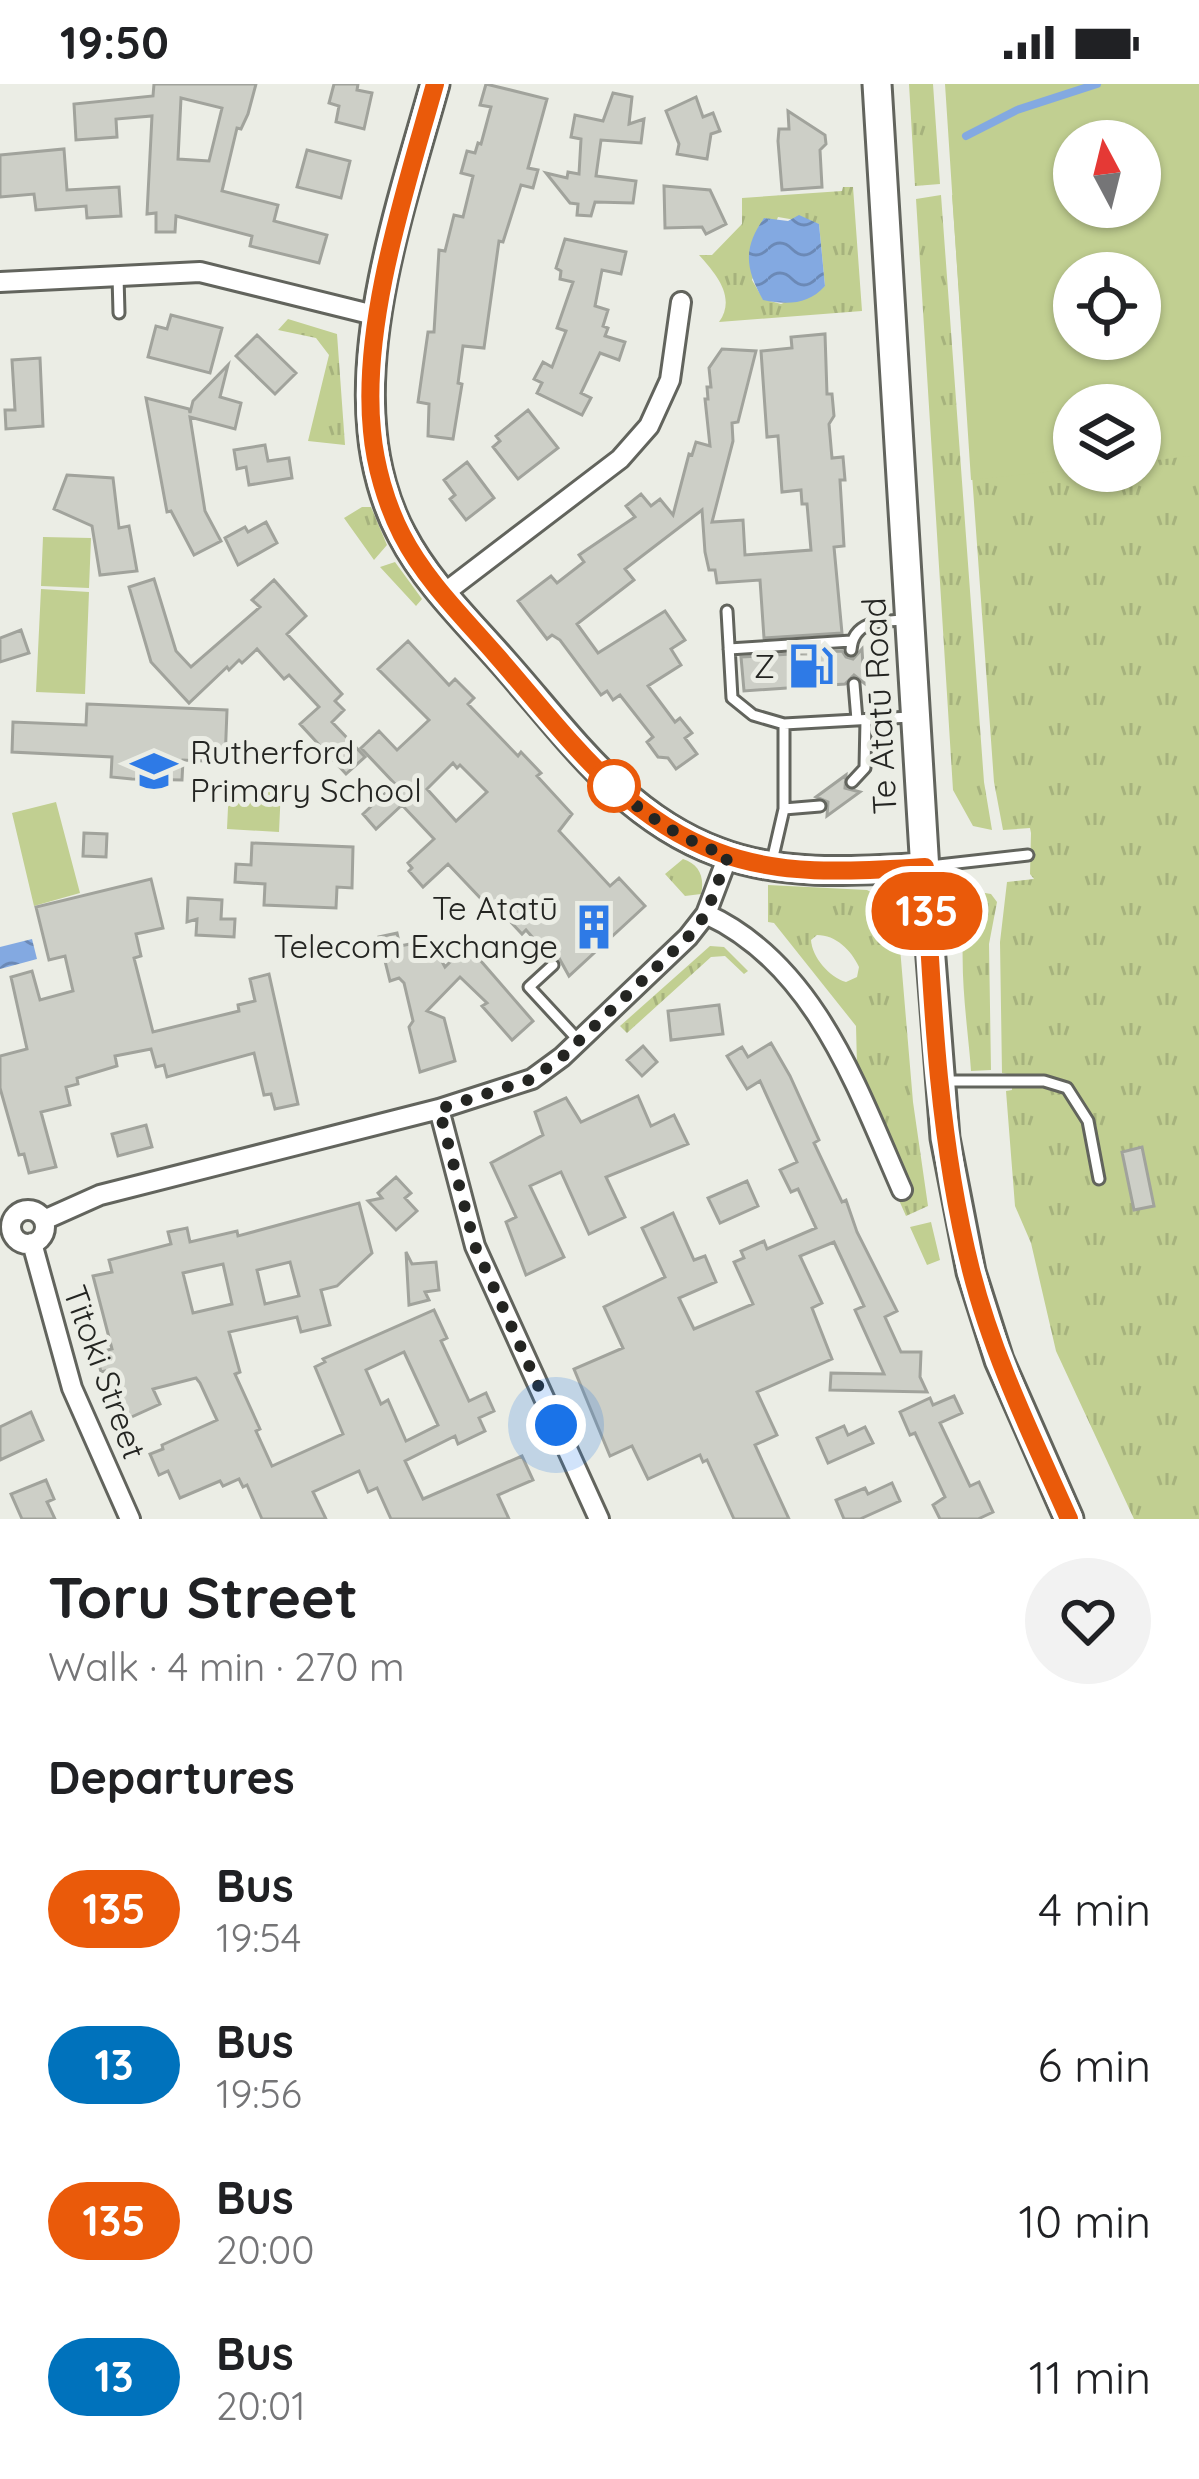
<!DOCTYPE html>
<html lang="en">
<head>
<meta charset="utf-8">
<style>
	body { margin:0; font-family:Quicksand,sans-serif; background:#f2f2f2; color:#202124; height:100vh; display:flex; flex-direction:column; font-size:45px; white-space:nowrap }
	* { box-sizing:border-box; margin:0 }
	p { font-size:39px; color:#757577 }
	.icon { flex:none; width:66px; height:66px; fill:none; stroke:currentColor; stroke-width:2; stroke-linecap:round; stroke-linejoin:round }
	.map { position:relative; height:1435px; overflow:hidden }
	.panel { display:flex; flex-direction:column; background:#fff; flex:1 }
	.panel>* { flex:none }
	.badge { padding:0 24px; border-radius:39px; font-size:42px; line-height:78px }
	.needle { width:78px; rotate:353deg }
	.buttons { position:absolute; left:1053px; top:36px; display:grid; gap:24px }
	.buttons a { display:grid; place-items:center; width:108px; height:108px; border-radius:50%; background:#fff; box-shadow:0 3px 9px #0004; font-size:60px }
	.you { position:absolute; width:60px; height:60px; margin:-30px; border:9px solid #fff; border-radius:50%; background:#1a73e8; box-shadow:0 0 0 18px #1a73e833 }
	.map>.badge { position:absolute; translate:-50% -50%; box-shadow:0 0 0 6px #fff }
	h2 { padding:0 48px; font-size:45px; line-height:108px }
	.round { display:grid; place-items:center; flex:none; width:126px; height:126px; border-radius:63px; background:#f2f2f2 }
	.head { display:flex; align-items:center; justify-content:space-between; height:204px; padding:0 48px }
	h1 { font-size:57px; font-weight:800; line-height:90px }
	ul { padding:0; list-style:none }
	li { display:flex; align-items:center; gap:36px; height:156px; padding:0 48px }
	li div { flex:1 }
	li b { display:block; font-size:45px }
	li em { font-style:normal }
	li .badge { min-width:132px; font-weight:700; text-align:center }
	.status { display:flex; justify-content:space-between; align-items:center; height:84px; padding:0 60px; background:#fff; direction:ltr }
	.status svg { height:33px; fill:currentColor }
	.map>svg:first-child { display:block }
	.grass { fill:url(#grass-tufts); fill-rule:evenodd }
	.park { fill:#c1cf91; fill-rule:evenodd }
	.water { fill:url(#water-waves) }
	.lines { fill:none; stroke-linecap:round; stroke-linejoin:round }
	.stream { stroke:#83a9e1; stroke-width:8 }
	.building { fill:#cdcfc7; stroke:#a1a39c; stroke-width:3; fill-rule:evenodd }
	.lane-casing { stroke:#62645d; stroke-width:15 }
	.street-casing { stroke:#62645d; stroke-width:24 }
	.secondary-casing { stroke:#62645d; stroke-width:33 }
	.lane { stroke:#fff; stroke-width:9 }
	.street { stroke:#fff; stroke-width:18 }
	.secondary { stroke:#fff; stroke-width:27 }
	.line-casing { stroke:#fff; stroke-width:27 }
	.line { stroke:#ea5a0a; stroke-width:18 }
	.walk { stroke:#242522; stroke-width:12; stroke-dasharray:0 21.6 }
	.stop-dot { fill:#fff; stroke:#ea5a0a; stroke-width:6 }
	.labels { text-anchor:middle; stroke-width:10; stroke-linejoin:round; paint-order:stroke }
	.poi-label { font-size:33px; fill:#242522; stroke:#ebede5; text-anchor:end }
	.street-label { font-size:33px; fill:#242522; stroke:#ebede5 }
</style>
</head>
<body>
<div class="status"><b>19:50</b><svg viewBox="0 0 49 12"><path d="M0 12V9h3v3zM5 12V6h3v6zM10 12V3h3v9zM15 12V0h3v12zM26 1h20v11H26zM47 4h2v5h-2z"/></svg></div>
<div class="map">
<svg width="1199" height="1435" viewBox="0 0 1199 1435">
	<defs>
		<pattern id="grass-tufts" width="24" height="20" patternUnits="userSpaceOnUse" patternTransform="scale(3)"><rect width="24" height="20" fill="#c1cf91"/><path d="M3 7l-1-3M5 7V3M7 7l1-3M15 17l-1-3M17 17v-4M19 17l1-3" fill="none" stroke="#a6b27d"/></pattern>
		<pattern id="water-waves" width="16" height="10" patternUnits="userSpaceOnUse" patternTransform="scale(3)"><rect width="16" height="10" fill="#83a9e1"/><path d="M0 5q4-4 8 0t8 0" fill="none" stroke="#6b89b6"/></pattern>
	</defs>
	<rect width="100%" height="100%" fill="#ebede5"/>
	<path class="grass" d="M909 0H933L940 100 915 102Z
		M843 103H853L862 227 719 238C737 213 715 189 699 171H712L742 140V114L842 107ZM778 133 819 140 825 202 781 220 763 215 752 196Z
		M1026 104 1199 168V1435H1134L1056 1267 1031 1159 1015 1122 1006 1007 1012 1006V991L1002 989 1000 858 1007 798 1034 795 1030 790 1031 749 1030 744 1003 746 994 698 952 111ZM1074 189H1140V255H1074ZM1074 321H1140V387H1074Z
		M941 111 984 698 992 746 973 742 953 706 916 115Z
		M288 235 337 250 345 361 308 357 329 271 316 254 278 246Z
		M362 423H371L387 461 374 476 344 434Z
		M395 478 422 515 416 522 380 483Z
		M683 775C699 780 705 793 701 810L685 812 665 790Z
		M768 801 867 806 884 815 898 840 913 1018 928 1122 906 1132 898 1114 913 1107 857 982 856 942 774 839 768 838ZM817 851C836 851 851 866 859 883L857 893 846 898C829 893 812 873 811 856Z
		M979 808 991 810 997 818 989 860 991 986 971 987C969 947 949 832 979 808Z
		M710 862 724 863 748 887 744 890 725 872 711 873 627 949 620 942Z
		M931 1138 940 1176 927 1181 910 1143Z"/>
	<path class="park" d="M945 0H1199V371L1140 378V321H1074V385L971 396ZM1140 57V123H1074V57ZM1140 189V255H1074V189Z
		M43 453 91 454 89 504 41 502Z
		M41 505 89 508 85 610 36 608Z
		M229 702 281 704 279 748 227 745Z
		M56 718 80 809 34 822 12 729Z"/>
	<path class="water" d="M799 131 819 140 825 202C808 221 787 221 763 216 745 184 743 164 764 134L788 137Z
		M32 855 37 875 0 885V863Z"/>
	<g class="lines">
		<path class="stream" d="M966 52 1017 26 1097 0"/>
	</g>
	<path class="building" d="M154 0H256L248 30 241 45 237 44 222 107 278 121 274 137 327 151 319 179 250 162 252 152 176 132 175 148H156V129L147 130 152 32 116 35 117 53 76 56 74 20 153 12ZM181 14 222 24 209 77 178 75Z
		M334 0H358L357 6 372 9 364 45 336 38 339 22 329 19Z
		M486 0 547 15 528 84 538 86 533 104 521 101 503 158 499 157 484 264 463 262 458 299 462 300 453 355 428 352 429 320 418 318 428 248H434L439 166 445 167 454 131 463 133 473 92 461 89 467 67 475 69 478 59 481 60 491 23 480 21Z
		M613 9 632 13 629 40 644 35 641 59 601 56 596 92 636 97 633 119 595 118 591 132 577 131 578 120 570 119 546 89 567 94 568 88 579 90 581 55 571 53 575 31 603 37Z
		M696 13 703 33 713 29 720 47 711 50 707 75 677 70 679 60 666 27Z
		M788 27 825 51 826 60 820 66 822 103 782 106 778 57 779 45H789Z
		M64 65 67 106 119 103 121 132 87 134 86 122 36 126 34 110 0 113V71Z
		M307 66 350 77 341 114 297 103Z
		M664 102 710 106 726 140 706 150 702 143 665 144Z
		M565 155 626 168 621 190 602 186 595 222 608 226 603 242 608 244 605 252 625 258 619 276 600 269 581 309 591 314 582 331 537 309 542 299 534 295 543 278 552 283 566 247 557 244 573 198 560 195 561 187 556 184Z
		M171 231 222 244 210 289 148 273 156 242 167 245Z
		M825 250 827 310H832L834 332 829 340 832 374 843 373 845 396H840L844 462 834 463 842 549 764 554 760 496 717 499 715 486H709L705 468 702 426 625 485 634 496 577 540 598 569 665 527 685 556 671 565 681 581 648 602 675 638 680 634 692 649 685 654 697 670 676 685 668 674 658 673 647 658 653 653 620 611 613 616 607 607 601 611 560 556 552 551 547 555 518 517 551 492 557 499 584 478 579 471 635 433 626 422 641 410 651 422 660 415 673 431 689 370 692 371 696 358 710 362 705 315H708L707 303H711L709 284 722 265 756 267 738 338 732 339 733 357 712 438 743 436 745 471 811 466 807 420H802L801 406 782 408 778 352 767 353 761 267 792 264 791 253Z
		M257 251 296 289 275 310 236 272Z
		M40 274 43 342 6 345 5 326H15L12 276Z
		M228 281 220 313 241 319 235 345 190 333 205 427 221 457 194 471 171 427 167 428 146 314 189 325 190 329 193 317Z
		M528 326 558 364 518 395 493 363 500 357 496 352Z
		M265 361 268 377 289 374 292 394 249 401 246 383 237 385 234 366Z
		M467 378 494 414 466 436 450 415 455 411 444 396Z
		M67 391 113 394 119 444 129 442 137 487 100 491 92 442 54 425Z
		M266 438 277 459 238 481 225 454 245 443 248 448Z
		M154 495 176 567 191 583 260 523 252 516 274 496 306 532 287 550 342 610 335 617 344 626 332 638 365 673 346 690 300 640 319 623 289 591 284 595 257 565 242 579 239 576 229 586 227 583 189 619 151 578 129 503Z
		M21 546 29 569 0 578V554Z
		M408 557 449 601 455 595 474 614 468 620 518 672 521 668 541 689 537 692 572 730 559 747 610 802 619 794 645 822 569 892 559 874 550 873 526 846 522 850 490 816 486 820 448 780 423 803 409 787 412 784 408 779 434 755 402 721 376 745 363 730 395 700 361 664 379 647 397 666 429 636 378 585ZM453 679 457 684 460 681 487 708 456 737 427 705Z
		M862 565 864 599 854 591 845 600 744 607 741 573 842 567 846 573 853 575Z
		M87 620 227 626 225 678 183 676 182 696 132 695 111 693 112 673 12 668 13 638 86 641Z
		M846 691 845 704 860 708 827 732 828 718 816 713Z
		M84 749 107 750 106 773 83 772Z
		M252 759 353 763 352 804 337 803 336 824 264 821 265 800 235 798 236 780 251 781Z
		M151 795 163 844 136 850 141 872 134 874 153 948 239 927 238 921 255 917 250 895 269 890 298 1020 275 1025 271 1010 264 1011 254 969 167 993 164 981 156 983 151 965 115 972 117 982 77 994 78 1000 66 1003 70 1021 41 1028 56 1083 29 1089 24 1070 19 1071 0 1004V972L27 965 11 893 32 887 40 916 73 907 65 872 49 876 36 823Z
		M188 814 222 816 221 835H235L234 853 196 851 197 835 187 838Z
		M397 849 400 862 410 860 412 865 430 856 445 883 467 861 533 937 512 956 482 922 487 919 460 893 427 927 444 934 455 977 420 988 409 943 413 937 404 899 399 894 390 897 379 853Z
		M719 921 723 950 671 956 668 927Z
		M771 959 790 992 819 1056 814 1059 842 1118 846 1116 857 1148 897 1227 885 1233 901 1268H921L920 1293 927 1308 830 1306 831 1289 884 1290 855 1226 864 1222 834 1158 800 1172 822 1219 812 1224 832 1275 757 1308 777 1351 755 1361 789 1435H734L707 1376 703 1378 700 1371 648 1395 632 1362 610 1372 574 1285 623 1264 604 1223 665 1193 642 1144 673 1129 694 1176 705 1172 716 1198 679 1214 694 1245 753 1220 734 1178 744 1174 741 1167 764 1157 767 1165 816 1144 798 1105 791 1108 780 1086 797 1078 760 997 747 1005 727 972 742 963 748 973Z
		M643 962 657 978 642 992 627 976Z
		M638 1012 651 1042 674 1031 688 1060 606 1093 625 1133 589 1150 561 1088 530 1102 564 1173 526 1191 506 1138 516 1133 491 1079 543 1051 535 1028 566 1014 581 1038Z
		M146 1041 152 1063 118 1072 112 1050Z
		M1142 1063 1154 1122 1134 1126 1122 1068Z
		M396 1093 411 1109 405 1114 417 1127 396 1146 368 1117 382 1114 378 1109Z
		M747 1097 758 1122 720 1139 708 1114Z
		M359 1119 372 1169 337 1202 321 1206 330 1241 301 1248 297 1233 229 1248 240 1288 235 1290 260 1345 256 1347 272 1382 343 1350 315 1283 325 1278 323 1275 434 1226 447 1254 441 1257 469 1317 486 1309 494 1327 479 1334 485 1347 458 1360 455 1352 405 1377 423 1415 522 1372 533 1396 498 1411 509 1435H391L377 1404 368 1408 359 1387 313 1408 326 1435H262L247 1401 243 1403 239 1395 223 1402 220 1397 180 1414 168 1387 159 1391 150 1370 163 1365 162 1361 217 1336 200 1299 196 1294 153 1305 160 1320 127 1335 105 1287 101 1288 96 1269 112 1265 93 1192 112 1188 109 1176 171 1160 168 1148 187 1144 190 1158 237 1147 238 1152ZM290 1178 299 1212 265 1220 257 1186ZM223 1180 232 1220 193 1229 183 1189ZM404 1268 438 1341 406 1357 388 1316 381 1320 366 1286Z
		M406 1168 412 1180 436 1178 439 1206 425 1208 429 1216 409 1221Z
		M954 1312 962 1329 940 1339 970 1402 979 1398 993 1428 978 1435H940L933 1421 945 1413 915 1349 910 1351 900 1328 930 1314 933 1321Z
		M31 1328 43 1356 0 1376V1343Z
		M844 1342 848 1351 865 1343 873 1359 828 1379 817 1354Z
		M46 1396 54 1415 47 1418 55 1435H22L11 1410Z
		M892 1399 900 1417 860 1435H844L836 1416 865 1404 868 1410Z"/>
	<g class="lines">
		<g class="lane-casing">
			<path id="lane" d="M118 192 119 229
				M727 527 732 614 753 631 784 640
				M729 565 851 557
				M851 566C853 536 882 537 906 536
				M854 600 857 636
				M852 698 865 684 866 636
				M784 725 820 722
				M772 777 784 725V640L910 633
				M930 782 1028 771
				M553 881 529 903 579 957
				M944 997H1044L1067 1004 1088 1037 1099 1095"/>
		</g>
		<g class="street-casing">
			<path id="street" d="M0 198 200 188 378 232
				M443 510 620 375 649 342 670 296 681 218
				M706 830C815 880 857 1004 902 1106
				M439 1025 475 1162 599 1435
				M11 1143a17 17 0 1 1 34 0a17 17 0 1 1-34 0Z
				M44 1136 100 1111 439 1025 532 995 562 973 688 853 706 830 728 772
				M32 1159 72 1304 130 1435"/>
		</g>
		<g class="secondary-casing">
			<path id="secondary" d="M435 0C405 107 361 235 372 347 375 381 385 420 402 451 427 499 468 538 503 578 568 651 623 733 718 768 783 793 857 787 925 783
				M877 0 928 836 945 1054 971 1188 999 1276 1069 1435"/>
		</g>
		<use href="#lane" class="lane"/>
		<use href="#street" class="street"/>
		<use href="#secondary" class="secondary"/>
	</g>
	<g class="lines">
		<g class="line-casing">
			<path id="line" d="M435 0C406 104 361 239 372 347 375 381 386 420 402 451 425 496 464 534 497 572 563 647 621 732 718 768 783 793 856 787 925 783 932 918 938 1055 971 1186 993 1273 1033 1354 1069 1435"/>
		</g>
		<use href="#line" class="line"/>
		<path class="walk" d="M556 1341 475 1162 439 1025 532 995 562 973 688 853 706 830 728 772C678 754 639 728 601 690L614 702"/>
	</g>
	<defs>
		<g id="fuel-bare" transform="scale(3.6)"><path d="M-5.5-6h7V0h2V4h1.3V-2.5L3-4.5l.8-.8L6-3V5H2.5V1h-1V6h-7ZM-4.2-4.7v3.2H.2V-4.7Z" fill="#2e7ae6" stroke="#ebede5" stroke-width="2.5" paint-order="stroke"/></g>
		<g id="school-bare" transform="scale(3.6)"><path d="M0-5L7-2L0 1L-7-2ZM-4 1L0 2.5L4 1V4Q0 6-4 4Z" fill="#2e7ae6" stroke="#ebede5" stroke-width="2.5" paint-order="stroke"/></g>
		<g id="building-bare" transform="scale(3.6)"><path d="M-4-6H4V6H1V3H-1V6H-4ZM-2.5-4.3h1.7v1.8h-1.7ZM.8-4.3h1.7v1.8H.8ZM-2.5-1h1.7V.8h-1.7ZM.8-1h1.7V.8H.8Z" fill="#2e7ae6" stroke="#ebede5" stroke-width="2.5" paint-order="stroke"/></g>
	</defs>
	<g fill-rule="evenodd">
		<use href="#fuel-bare" x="811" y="582"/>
		<use href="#school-bare" x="154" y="687"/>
		<use href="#building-bare" x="594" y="843"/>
	</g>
	<circle class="stop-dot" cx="614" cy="702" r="24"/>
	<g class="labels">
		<g class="poi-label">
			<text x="775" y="594">Z</text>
			<text x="190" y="680" text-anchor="start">Rutherford<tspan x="190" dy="38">Primary School</tspan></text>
			<text x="558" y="836">Te Atatū<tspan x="558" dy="38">Telecom Exchange</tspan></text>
		</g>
		<g class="street-label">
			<text transform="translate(879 622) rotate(-93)" y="12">Te Atatū Road</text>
			<text transform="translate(105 1288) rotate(70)" y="12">Titoki Street</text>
		</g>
	</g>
</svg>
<div class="buttons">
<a><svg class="needle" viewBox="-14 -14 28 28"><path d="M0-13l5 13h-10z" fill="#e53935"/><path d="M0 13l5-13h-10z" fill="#757577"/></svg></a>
<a><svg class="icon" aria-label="locate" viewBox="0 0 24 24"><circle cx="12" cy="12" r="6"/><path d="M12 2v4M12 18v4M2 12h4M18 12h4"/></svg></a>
<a><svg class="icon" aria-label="layers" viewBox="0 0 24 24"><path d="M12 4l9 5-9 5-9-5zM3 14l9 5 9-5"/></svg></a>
</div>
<div class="you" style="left:556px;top:1341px"></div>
<b class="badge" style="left:927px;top:827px;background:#ea5a0a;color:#fff">135</b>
</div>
<section class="panel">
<div class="head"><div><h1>Toru Street</h1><p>Walk · 4 min · 270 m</p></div><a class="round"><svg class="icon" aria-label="heart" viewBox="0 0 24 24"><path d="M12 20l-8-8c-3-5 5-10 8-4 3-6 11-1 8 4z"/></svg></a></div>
<h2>Departures</h2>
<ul>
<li><span class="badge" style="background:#ea5a0a;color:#fff">135</span><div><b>Bus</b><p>19:54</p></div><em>4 min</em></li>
<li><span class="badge" style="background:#0072bc;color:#fff">13</span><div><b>Bus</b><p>19:56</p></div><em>6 min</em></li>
<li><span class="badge" style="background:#ea5a0a;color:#fff">135</span><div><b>Bus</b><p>20:00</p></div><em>10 min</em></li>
<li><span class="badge" style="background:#0072bc;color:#fff">13</span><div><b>Bus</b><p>20:01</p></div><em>11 min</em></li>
</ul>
</section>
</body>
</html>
